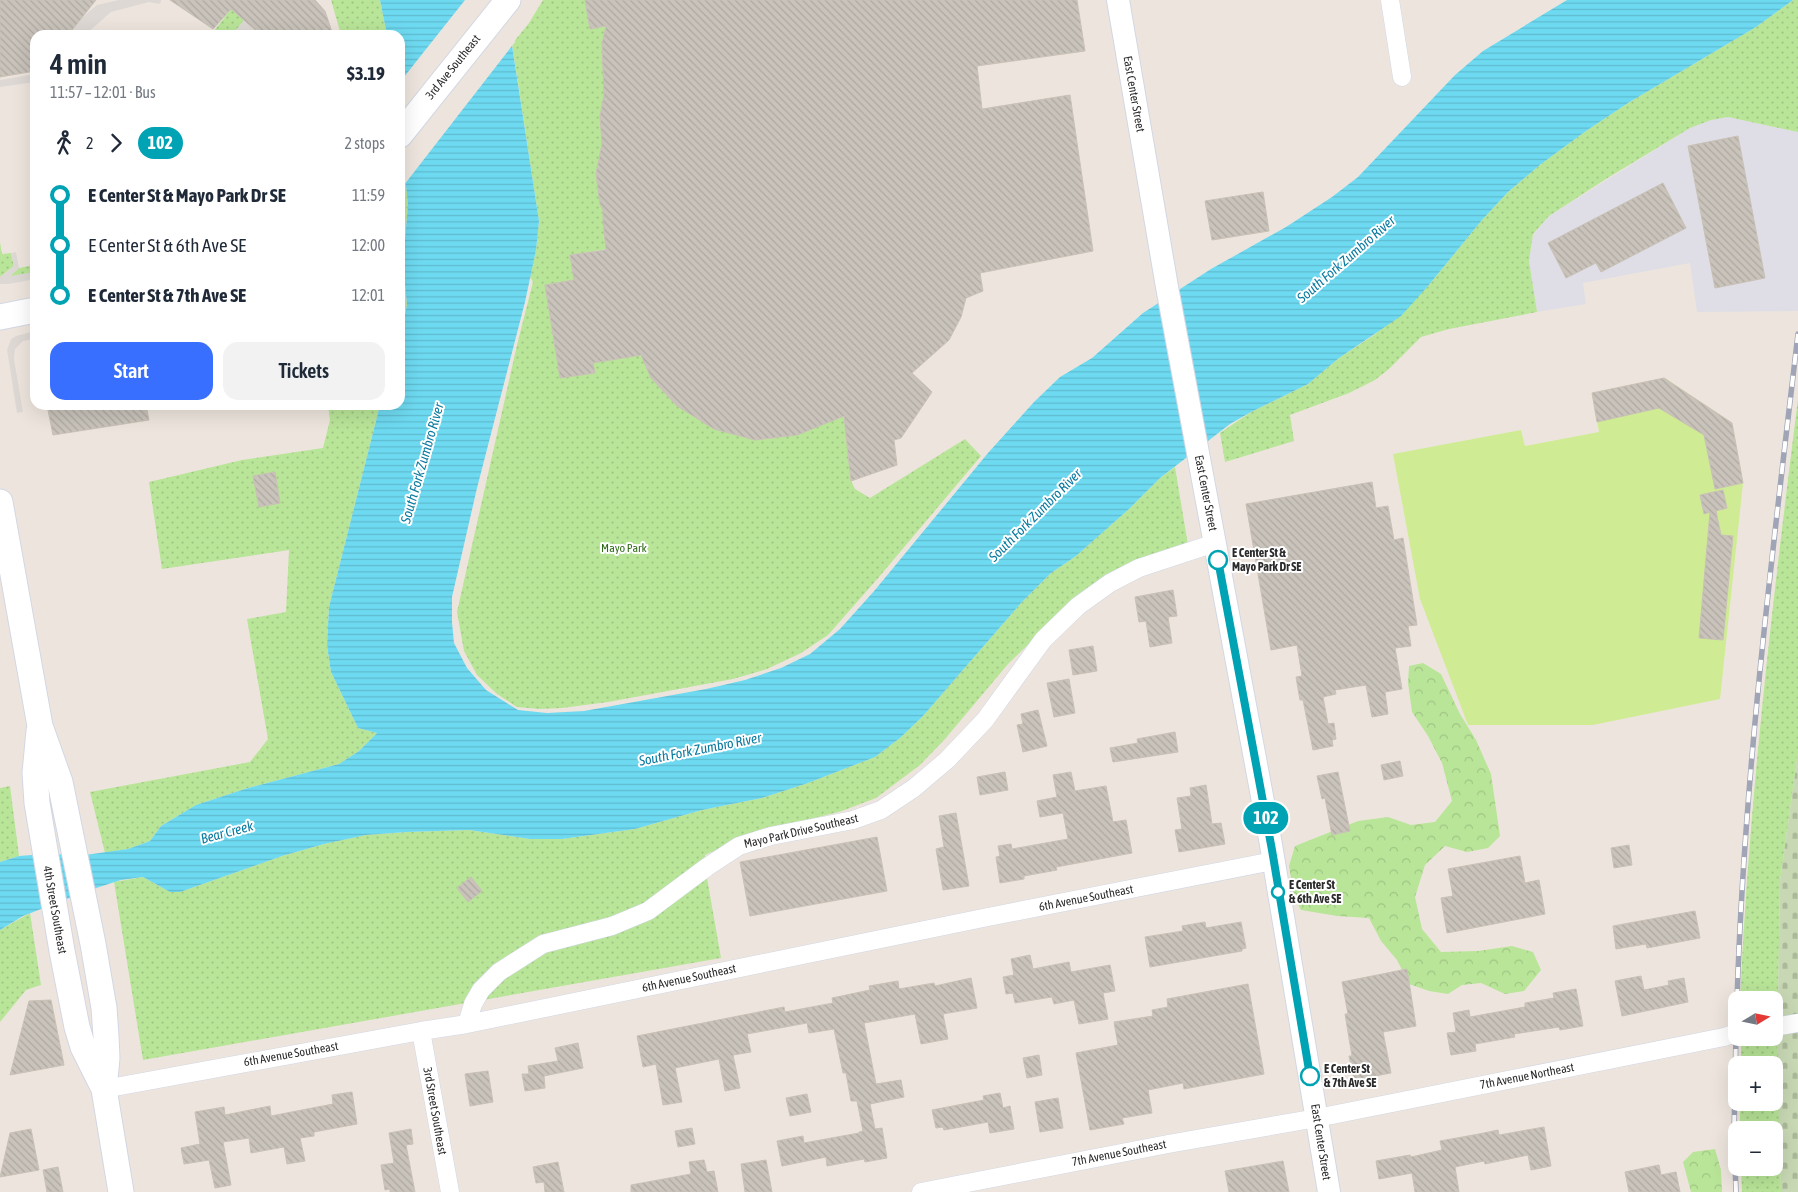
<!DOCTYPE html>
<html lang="en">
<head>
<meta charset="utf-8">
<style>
	body { margin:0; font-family:"Asap Condensed",sans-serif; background:#f2f2f3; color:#1f2937; height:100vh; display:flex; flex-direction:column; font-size:19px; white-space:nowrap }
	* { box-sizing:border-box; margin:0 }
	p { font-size:16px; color:#747a83 }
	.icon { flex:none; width:28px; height:28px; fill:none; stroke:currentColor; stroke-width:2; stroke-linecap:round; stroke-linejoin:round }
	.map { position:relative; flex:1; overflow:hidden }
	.details { position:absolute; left:30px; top:30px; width:375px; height:380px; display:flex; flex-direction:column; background:#fff; border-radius:15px; box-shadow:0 5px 20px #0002 }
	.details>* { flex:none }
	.badge { padding:0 10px; border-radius:16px; font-size:18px; line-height:32px }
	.needle { width:32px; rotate:80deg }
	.controls { position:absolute; left:1728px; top:991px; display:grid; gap:10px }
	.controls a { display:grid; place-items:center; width:55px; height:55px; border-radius:10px; background:#fff; box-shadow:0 5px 20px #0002; font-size:25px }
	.map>.badge { position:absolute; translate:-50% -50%; box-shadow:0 0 0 2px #fff }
	.legs { display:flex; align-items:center; gap:8px; height:55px; padding:0 20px; font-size:16px }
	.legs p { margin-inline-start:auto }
	.headline { display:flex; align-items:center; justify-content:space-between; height:85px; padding:0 20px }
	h1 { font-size:28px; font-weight:600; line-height:38px }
	.button { display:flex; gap:10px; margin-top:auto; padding:10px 20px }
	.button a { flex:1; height:58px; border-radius:15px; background:#396ffe; color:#fff; font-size:20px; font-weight:600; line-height:58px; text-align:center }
	.button a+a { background:#f2f2f3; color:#1f2937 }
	ul { padding:0 20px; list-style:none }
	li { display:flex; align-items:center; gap:18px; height:50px; font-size:19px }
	li i { display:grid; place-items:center; width:8px; height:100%; margin:0 6px; background:currentColor }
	li i::after { content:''; width:12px; height:12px; margin:-6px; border:4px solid; border-radius:50%; background:#fff }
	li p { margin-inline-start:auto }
	li:first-child i { background:linear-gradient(#0000 50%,currentColor 0) }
	li:last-child i { background:linear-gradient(currentColor 50%,#0000 0) }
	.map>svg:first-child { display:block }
	.industrial { fill:#dfdee6 }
	.grass { fill:url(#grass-dots) }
	.forest { fill:url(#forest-crowns) }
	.cemetery { fill:url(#cemetery-stones) }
	.pitch { fill:#cfec94 }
	.plaza { fill:#ddd8d4 }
	.water { fill:url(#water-rules) }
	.pier { fill:#ede5dd }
	.building { fill:url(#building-back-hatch); stroke:#c9c1b6 }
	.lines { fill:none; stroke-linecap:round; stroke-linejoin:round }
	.minor-casing { stroke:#d2d7e4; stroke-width:19 }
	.tertiary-casing { stroke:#d2d7e4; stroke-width:24 }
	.secondary-casing { stroke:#d2d7e4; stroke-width:27 }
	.minor { stroke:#fff; stroke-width:18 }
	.tertiary { stroke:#fff; stroke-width:22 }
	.secondary { stroke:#fff; stroke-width:25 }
	.rail-casing { stroke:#9fa5b6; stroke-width:5.5 }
	.rail { stroke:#fff; stroke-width:4; stroke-dasharray:11; stroke-linecap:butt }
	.line-1-casing { stroke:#fff; stroke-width:11 }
	.line-1 { stroke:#00a3b4; stroke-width:8 }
	.stop-1-dot { fill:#fff; stroke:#00a3b4; stroke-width:2.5 }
	.labels { text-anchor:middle; stroke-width:4; stroke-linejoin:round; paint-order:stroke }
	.street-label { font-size:12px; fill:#2b2b2b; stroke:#fff }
	.park-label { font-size:12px; fill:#316b19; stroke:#fff }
	.stop-label { font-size:12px; font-weight:bold; fill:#2b2b2b; stroke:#fff; text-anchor:start }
	.water-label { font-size:14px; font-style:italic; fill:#0a7aa0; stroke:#fff }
</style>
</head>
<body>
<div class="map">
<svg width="1798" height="1192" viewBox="0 0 1798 1192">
	<defs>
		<pattern id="grass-dots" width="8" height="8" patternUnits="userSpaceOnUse" patternTransform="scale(1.25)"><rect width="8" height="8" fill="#b9e598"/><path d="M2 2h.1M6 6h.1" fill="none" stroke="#9fc583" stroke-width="1.8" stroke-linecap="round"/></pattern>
		<pattern id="forest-crowns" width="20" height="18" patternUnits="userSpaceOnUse" patternTransform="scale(1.25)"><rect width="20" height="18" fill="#b9e598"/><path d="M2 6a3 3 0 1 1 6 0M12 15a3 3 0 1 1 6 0" fill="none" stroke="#9fc583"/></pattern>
		<pattern id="cemetery-stones" width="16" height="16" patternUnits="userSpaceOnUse" patternTransform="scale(1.25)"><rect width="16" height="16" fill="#c8d8b4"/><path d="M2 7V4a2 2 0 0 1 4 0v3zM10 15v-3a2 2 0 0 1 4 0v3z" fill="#acba9b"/></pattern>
		<pattern id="water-rules" width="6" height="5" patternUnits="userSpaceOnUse" patternTransform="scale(1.25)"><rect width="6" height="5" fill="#6edaf1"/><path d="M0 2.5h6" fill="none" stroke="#5fbbcf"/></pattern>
		<pattern id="building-back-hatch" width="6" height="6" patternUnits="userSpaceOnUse" patternTransform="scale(1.25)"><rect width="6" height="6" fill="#c9c3bb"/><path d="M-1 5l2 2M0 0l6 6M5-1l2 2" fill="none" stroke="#ada8a1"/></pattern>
	</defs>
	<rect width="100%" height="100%" fill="#ede5dd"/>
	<path class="industrial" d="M1728 117 1798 132V311L1697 312 1690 263 1583 283 1586 304 1537 312 1529 261 1533 235 1549 216 1690 128 1711 120Z"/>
	<path class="grass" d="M331 0H380L387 35H341Z
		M543 0H585L590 29 606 26 602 44 604 95 600 116 602 144 596 174 600 204 603 210 606 243 608 249 570 255 574 280 545 285 560 378 595 373 593 363 641 355 651 378 677 406 714 429 755 440 797 435 844 416 851 481 855 489 870 498 965 439 981 456 879 577 828 635 801 653 767 669 733 679 608 702 562 708 540 709 517 707 497 694 477 675 464 651 457 612 517 345 533 282 530 277 536 250 539 221 512 44 529 23Z
		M1793 0H1798V132L1728 117 1711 120 1690 128 1606 179 1549 216 1533 234 1529 261 1537 312 1449 329 1421 337 1389 369 1375 380 1349 393 1290 415 1294 441 1225 462 1220 433 1251 412 1308 384 1339 358 1374 335 1428 286 1482 220 1508 192 1541 164 1586 131 1628 103 1756 27Z
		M231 9 244 20 236 31 239 35H216L214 31Z
		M406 182 408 205 403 263 407 305 400 336V189Z
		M0 242 2 254 11 253 14 266 0 277Z
		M35 265V272L9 277 19 268Z
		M1798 399V753L1780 881 1778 1014H1774V1000H1740C1749 799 1773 598 1798 399Z
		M328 405H380L329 607 327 645 331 672 358 728 377 733 359 751 339 764 248 788 196 805 161 826 150 841 128 849 105 853 90 792 250 762 268 739 247 619 286 612 289 550 162 569 149 482 242 460 323 448 330 420Z
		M1175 467 1188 545 1147 556 1105 577 1038 635 1008 664 945 739 920 765 876 798 842 811 752 834 705 855 707 878 721 958 143 1060 114 882 143 877 170 892H180L282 856 324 844 366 835 407 832 469 830 530 839H562L635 829 702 810 762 798 808 783 875 757 900 738 923 716 1021 603 1051 573 1076 556 1129 509 1160 478Z
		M10 786 19 856 0 862V788Z
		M30 913 41 985 26 990 0 1022V930Z
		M1778 1039 1781 1192H1742L1741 1168H1774V1130H1740V1103L1774 1102V1065H1741V1046Z"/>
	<path class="forest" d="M1423 663 1441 674 1460 714 1476 740 1491 774 1500 836 1488 848 1467 852 1445 846 1425 865 1415 897 1422 929 1441 952 1478 951 1512 946 1533 952 1541 970 1524 991 1505 994 1481 983 1462 985 1448 994 1429 991 1409 984 1397 960 1381 941 1369 918 1337 916 1301 910 1294 897 1289 866 1295 846 1358 821 1388 817 1411 825 1435 822 1452 801 1442 763 1428 736 1412 712 1408 683 1409 666Z
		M1715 1149 1721 1170 1722 1192H1691L1683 1162 1693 1152Z"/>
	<path class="cemetery" d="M1798 753V1192H1781L1777 1054 1780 881Z"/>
	<path class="pitch" d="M1665 378 1732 423 1743 483 1720 699 1593 725H1468L1420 599 1393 454 1521 430 1525 446 1599 432 1592 393Z"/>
	<path class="plaza" d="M119 0H161V2L159 4 149 2 111 12 85 35H68L78 21 97 5Z
		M244 20 261 35H239L235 31Z
		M35 74V82L0 87V80Z
		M16 252 19 268 10 276 35 272V279L9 284H0V277L14 266 11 253Z
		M35 331V339L23 341 15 349 14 359 23 412 17 413 7 350 11 339 16 336Z"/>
	<path class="water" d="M380 0H505L539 221 536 250 525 302 477 488 452 597V622L454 643 467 668 486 690 518 710 547 713 584 711 706 689 745 680 781 668 810 654 840 629 875 590 988 453 1034 402 1060 377 1092 358 1143 313 1211 269 1286 227 1332 197 1358 177 1455 75 1483 51 1567 0H1793L1756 27 1628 103 1586 131 1541 164 1508 192 1482 220 1428 286 1401 316 1339 358 1308 384 1251 412 1230 424 1160 478 1129 509 1076 556 1051 573 1021 603 923 716 900 738 875 757 808 783 762 798 702 810 635 829 562 839H530L469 830 407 832 366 835 324 844 282 856 180 892H170L143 877 121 880 90 890 23 916 0 930V862L19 856 45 854 85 855 128 849 150 841 161 826 196 805 248 788 339 764 359 751 377 733 358 728 331 672 327 645 329 607 380 405H400V337L407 305 403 263 408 205 400 125V35H387Z"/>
	<path class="pier" d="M465 0H508L515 42 404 185 400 150V82Z"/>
	<path class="building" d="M0 0H96L68 35H35V71L0 77Z
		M170 0H315L325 11 333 35H261L231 9 213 29Z
		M585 0H1077L1085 51 977 66 982 109 1070 95 1093 251 980 273 983 291 966 298 961 317 949 340 912 373 932 392 901 438 894 440 897 465 851 481 844 416 797 435 755 440 714 429 677 406 651 378 641 355 593 363 595 373 560 378 545 285 574 280 570 255 606 250 603 221V210L600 204 596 174 602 144 600 116 604 95 602 44 606 26 590 29Z
		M1738 136 1765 278 1715 288 1688 146Z
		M1663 183 1686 228 1601 272 1596 263 1566 278 1548 243Z
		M1263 192 1269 231 1212 240 1205 201Z
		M1664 378 1732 423 1743 483 1715 489 1704 435 1659 408 1597 422 1592 393Z
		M47 405H146L149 420 53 435Z
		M275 472 280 503 259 507 253 476Z
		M1372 482 1376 508 1388 506 1394 540 1403 538 1417 625 1408 626 1411 646 1395 648 1402 689 1385 692 1388 714 1372 717 1366 685 1335 690 1336 694 1323 697 1328 724 1334 723 1336 739 1332 740 1333 746 1313 750 1303 700H1300L1296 677 1302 676 1297 645 1271 650 1246 504Z
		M1723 490 1727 508 1716 511 1721 535 1733 536 1723 640 1699 638 1710 512 1704 514 1700 495Z
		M1173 590 1177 616 1168 617 1172 643 1150 647 1146 621 1139 622 1135 597Z
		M1093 646 1097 671 1073 675 1069 650Z
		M1069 679 1075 713 1054 717 1047 683Z
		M1038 710 1047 746 1023 752 1017 725 1023 724 1021 714Z
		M1175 732 1178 752 1113 762 1110 748 1138 743 1137 739Z
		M1400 761 1403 776 1384 780 1381 765Z
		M1005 772 1008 790 980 795 977 777Z
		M1071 772 1075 791 1106 786 1113 822 1126 820 1132 853 1056 867 1057 870 1024 876V879L1000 883 996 857 1000 856 998 846 1011 844 1012 849 1068 839 1063 813 1040 817 1037 801 1057 797 1053 775Z
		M1338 772 1350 831 1332 835 1325 798 1322 799 1317 776Z
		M1206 785 1212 824 1221 823 1225 844 1179 852 1175 830 1182 829 1177 798 1191 796 1190 788Z
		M956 813 969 886 943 890 936 849 944 847 939 816Z
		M877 837 887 891 750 916 740 862Z
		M1629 845 1632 865 1614 868 1611 848Z
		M1520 856 1525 883 1539 880 1545 914 1447 933 1441 898 1453 896 1448 869Z
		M471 877 482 891 468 902 457 888Z
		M1695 911 1700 938 1647 948 1646 944 1616 949 1613 926Z
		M1205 922 1206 928 1241 922 1246 948 1242 949V951L1150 967 1145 937 1183 931 1182 926Z
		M1030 955 1033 969 1069 962 1071 972 1110 965 1115 991 1103 993 1108 1019 1079 1024 1074 1000 1054 1004 1052 997 1015 1003 1013 993 1006 994 1003 977 1014 975 1011 959Z
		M1407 969 1416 1026 1383 1032 1391 1073 1354 1080 1349 1056H1352L1345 1014H1348L1342 982Z
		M1641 976 1644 990 1669 985 1668 981 1684 978 1688 1002 1622 1016 1615 981Z
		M971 978 977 1008 943 1014 948 1039 921 1044 915 1014 864 1023 876 1084 901 1080 904 1097 870 1104 875 1129 882 1128 887 1158 865 1162 864 1159 827 1166 826 1157 782 1166 777 1141 803 1136 804 1143 859 1133V1132L863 1131 857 1101H851L846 1073H843L834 1029 809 1033 807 1023 747 1034 751 1052 733 1055 740 1088 725 1091 719 1059 675 1068 682 1102 663 1105 656 1064 643 1067 637 1036 784 1007 785 1012 833 1003 832 998 870 990 869 986 898 981 899 989 934 983 935 986Z
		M1248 984 1264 1074 1184 1089 1183 1083 1148 1090 1152 1113 1122 1118 1124 1124 1090 1130 1076 1053 1118 1045 1114 1022 1153 1016 1152 1010 1168 1007 1167 999Z
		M1576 989 1583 1026 1560 1030 1559 1027 1514 1034 1515 1037 1475 1044 1476 1051 1451 1055 1447 1033 1456 1032 1453 1013 1469 1010 1470 1017 1525 1007V1003L1554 998 1553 993Z
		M51 1000 64 1065 10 1075 29 1001Z
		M578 1043 583 1068 544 1076 545 1088 525 1091 522 1074H529L528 1066 558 1061 555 1048Z
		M1039 1055 1042 1075 1027 1078 1023 1058Z
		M488 1071 493 1102 470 1106 465 1074Z
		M352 1092 357 1124 314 1132V1136L300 1138 305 1161 287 1164 284 1147 251 1153 249 1138 223 1142 231 1185 215 1188 209 1160 184 1164 181 1148 200 1144 195 1112 224 1107 225 1115 270 1106 271 1116 333 1104 332 1095Z
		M1000 1093 1003 1108 1010 1106 1014 1129 990 1133 988 1122 944 1130 943 1127 936 1128 932 1110 984 1100 983 1096Z
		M807 1094 811 1112 790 1116 786 1098Z
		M1058 1098 1063 1128 1040 1132 1035 1102Z
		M1544 1127 1551 1166 1531 1170 1528 1155 1485 1164 1484 1161 1455 1167 1459 1192H1415L1412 1173 1379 1179 1376 1161 1410 1155 1411 1157 1442 1150 1440 1141 1479 1134 1498 1130 1499 1135Z
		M692 1128 695 1144 678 1147 675 1131Z
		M31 1129 39 1170 0 1177 10 1133Z
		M411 1129 413 1144 406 1145 415 1192H390V1189L385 1190 381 1165 394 1163 389 1133Z
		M704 1160 707 1172 714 1171 718 1192H631V1185L691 1174 689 1162Z
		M766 1160 772 1192H745L741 1164Z
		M1283 1161 1289 1192H1229L1225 1171Z
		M558 1162 564 1192H545L544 1182 536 1183 533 1167Z
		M1659 1165 1661 1175 1676 1172 1680 1192H1629L1625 1172Z
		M58 1167 63 1192H47L43 1170Z"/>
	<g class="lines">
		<g class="minor-casing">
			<path id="minor" d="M1390 0 1402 77
				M467 1024 473 1004 481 990 499 972 543 944 612 926 648 911 707 867 739 846 771 836 853 820 881 810 914 788 947 760 985 720 1043 640 1078 606 1110 583 1139 568 1215 543
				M1774 1027 1798 1023
				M421 1031 450 1192
				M104 1089 421 1031 467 1024 988 917 1273 861
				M921 1192 1168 1144 1317 1118 1724 1037 1736 1033"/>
		</g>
		<g class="tertiary-casing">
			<path id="tertiary" d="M1118 0 1167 287 1270 839 1329 1192"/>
		</g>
		<g class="secondary-casing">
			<path id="secondary" d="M400 135 508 0
				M0 317 35 310
				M0 502 40 726 60 782 93 944 104 1008 106 1036 107 1058 104 1089 121 1192
				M39 731 35 773 37 803 62 951 77 1027 83 1047 104 1089"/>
		</g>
		<use href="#minor" class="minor"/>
		<use href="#tertiary" class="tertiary"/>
		<use href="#secondary" class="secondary"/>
		<g class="rail-casing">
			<path id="rail" d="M1737 1000C1744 777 1772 556 1798 334
				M1736 1192 1734 1133 1736 1035"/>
		</g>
		<use href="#rail" class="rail"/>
	</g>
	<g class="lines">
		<g class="line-1-casing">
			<path id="line-1" d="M1218 560 1272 850 1310 1076"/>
		</g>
		<use href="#line-1" class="line-1"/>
	</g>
	<g class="stop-1-dot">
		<circle cx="1218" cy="560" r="9"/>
		<circle cx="1278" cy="892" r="6"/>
		<circle cx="1310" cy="1076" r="9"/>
	</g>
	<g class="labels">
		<g class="street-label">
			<text transform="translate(453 67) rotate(-51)" y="4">3rd Ave Southeast</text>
			<text transform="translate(1134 94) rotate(80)" y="4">East Center Street</text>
			<text transform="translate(1206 493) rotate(79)" y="4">East Center Street</text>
			<text transform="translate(801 831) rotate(-13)" y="4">Mayo Park Drive Southeast</text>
			<text transform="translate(1086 898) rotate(-11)" y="4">6th Avenue Southeast</text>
			<text transform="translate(55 910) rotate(80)" y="4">4th Street Southeast</text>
			<text transform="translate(689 978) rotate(-12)" y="4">6th Avenue Southeast</text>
			<text transform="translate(291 1054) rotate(-10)" y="4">6th Avenue Southeast</text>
			<text transform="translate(1527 1076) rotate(-11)" y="4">7th Avenue Northeast</text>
			<text transform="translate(435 1111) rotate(80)" y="4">3rd Street Southeast</text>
			<text transform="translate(1321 1142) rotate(81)" y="4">East Center Street</text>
			<text transform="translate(1119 1153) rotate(-11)" y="4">7th Avenue Southeast</text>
		</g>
		<g class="park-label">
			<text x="624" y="552">Mayo Park</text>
		</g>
		<g class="stop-label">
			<text x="1232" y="557">E Center St &amp;<tspan x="1232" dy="14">Mayo Park Dr SE</tspan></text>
			<text x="1289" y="889">E Center St<tspan x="1289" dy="14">&amp; 6th Ave SE</tspan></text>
			<text x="1324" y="1073">E Center St<tspan x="1324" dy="14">&amp; 7th Ave SE</tspan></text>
		</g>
		<g class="water-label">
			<text transform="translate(1346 259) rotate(-41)" y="5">South Fork Zumbro River</text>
			<text transform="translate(422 463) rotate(-74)" y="5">South Fork Zumbro River</text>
			<text transform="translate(1035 515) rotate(-45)" y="5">South Fork Zumbro River</text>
			<text transform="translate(700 749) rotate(-11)" y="5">South Fork Zumbro River</text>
			<text transform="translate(227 832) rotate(-15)" y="5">Bear Creek</text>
		</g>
	</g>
</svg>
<div class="controls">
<a><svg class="needle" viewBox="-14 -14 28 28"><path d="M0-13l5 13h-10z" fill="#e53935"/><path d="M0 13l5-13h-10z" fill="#747a83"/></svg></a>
<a>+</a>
<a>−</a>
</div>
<b class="badge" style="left:1266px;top:818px;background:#00a3b4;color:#fff">102</b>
<section class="details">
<div class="headline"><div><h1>4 min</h1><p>11:57 – 12:01 · Bus</p></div><b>$3.19</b></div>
<div class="legs"><svg class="icon" aria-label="walk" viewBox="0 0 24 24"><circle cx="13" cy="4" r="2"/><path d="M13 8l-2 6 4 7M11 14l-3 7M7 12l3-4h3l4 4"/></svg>2<svg class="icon" aria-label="forward" viewBox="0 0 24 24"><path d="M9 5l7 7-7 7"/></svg><b class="badge" style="background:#00a3b4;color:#fff">102</b><p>2 stops</p></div>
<ul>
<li><i style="color:#00a3b4"></i><b>E Center St &amp; Mayo Park Dr SE</b><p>11:59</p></li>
<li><i style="color:#00a3b4"></i><span>E Center St &amp; 6th Ave SE</span><p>12:00</p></li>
<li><i style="color:#00a3b4"></i><b>E Center St &amp; 7th Ave SE</b><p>12:01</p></li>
</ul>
<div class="button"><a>Start</a><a>Tickets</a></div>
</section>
</div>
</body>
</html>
